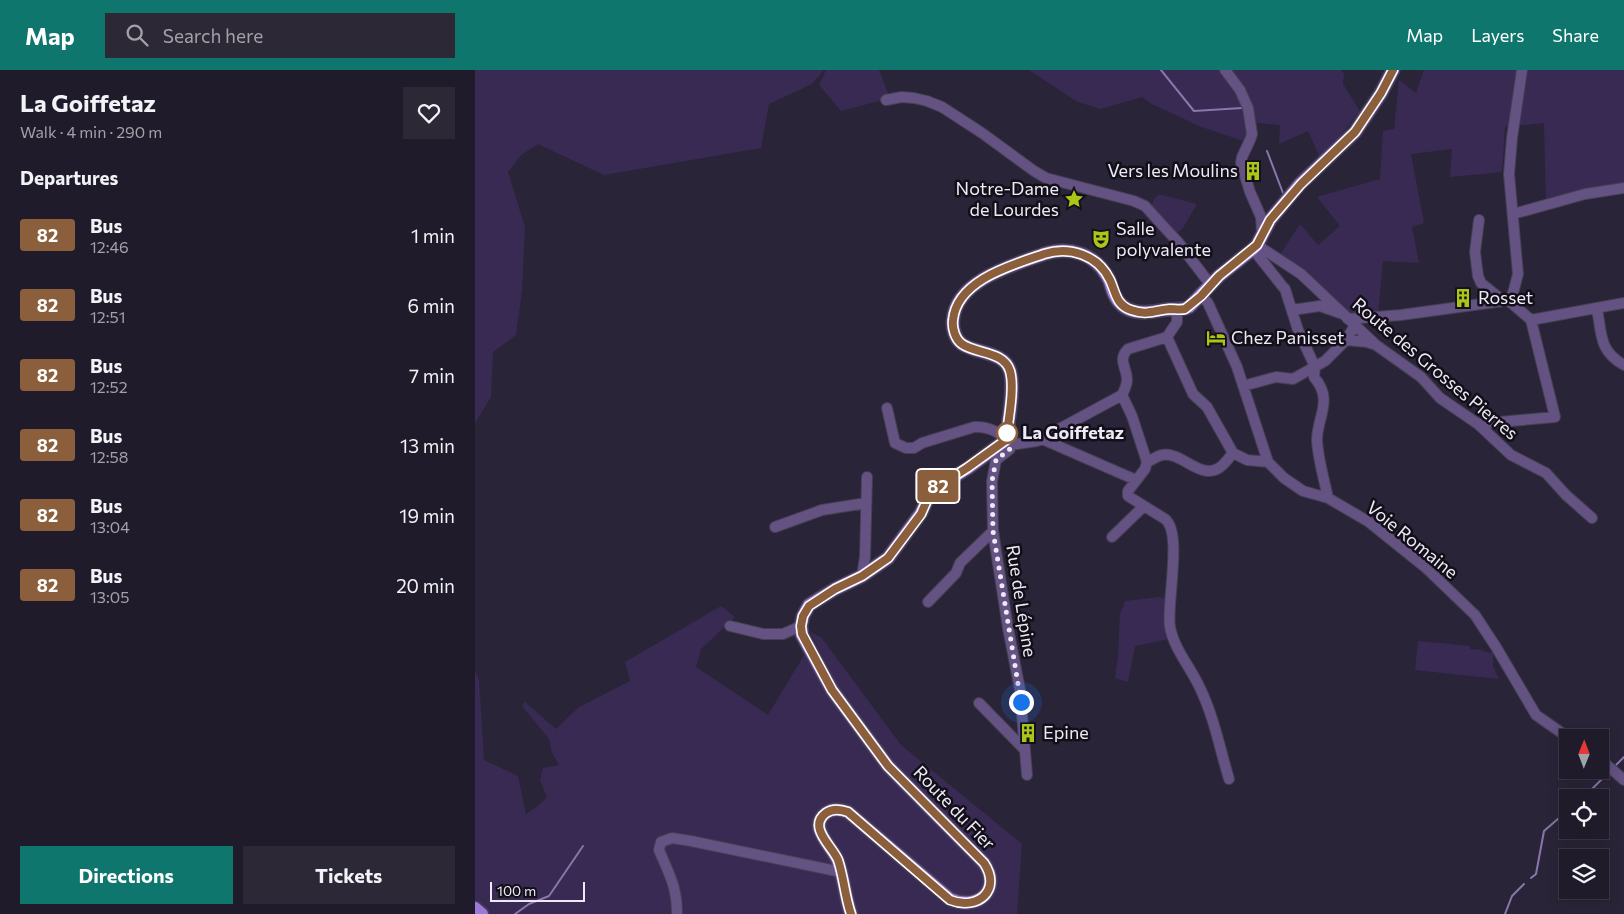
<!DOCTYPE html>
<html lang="en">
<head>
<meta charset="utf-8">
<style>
	body { margin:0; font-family:Commissioner,sans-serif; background:#2d2836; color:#f1f3f6; height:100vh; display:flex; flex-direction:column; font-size:19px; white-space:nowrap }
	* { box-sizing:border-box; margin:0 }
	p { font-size:16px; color:#a2a1a8 }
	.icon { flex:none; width:28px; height:28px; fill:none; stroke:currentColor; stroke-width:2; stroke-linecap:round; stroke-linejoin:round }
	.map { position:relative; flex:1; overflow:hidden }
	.drawer { display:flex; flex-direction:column; background:#201b2a; width:475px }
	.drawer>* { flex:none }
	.badge { padding:0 10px; border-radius:4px; font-size:18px; line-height:32px }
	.needle { width:32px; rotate:1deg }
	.controls { position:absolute; left:1084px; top:659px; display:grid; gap:10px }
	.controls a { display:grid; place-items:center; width:50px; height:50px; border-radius:0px; background:#201b2a; box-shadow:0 2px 12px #0003,0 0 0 1px #3d3947; font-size:25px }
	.scale { position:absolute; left:15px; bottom:12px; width:95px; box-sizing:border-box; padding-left:5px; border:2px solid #ede9f6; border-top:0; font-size:14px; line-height:18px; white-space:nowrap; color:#ede9f6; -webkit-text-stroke:4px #120f18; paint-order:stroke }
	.you { position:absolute; width:25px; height:25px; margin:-12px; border:4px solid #fff; border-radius:50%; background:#1a73e8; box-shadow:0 0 0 8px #1a73e833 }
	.map>.badge { position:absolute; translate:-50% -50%; box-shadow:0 0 0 2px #fff }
	h2 { padding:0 20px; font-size:19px; line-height:45px }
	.round { display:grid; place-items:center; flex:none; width:52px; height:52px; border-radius:0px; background:#2d2836 }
	.summary { display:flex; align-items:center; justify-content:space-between; height:85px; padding:0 20px }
	h1 { font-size:24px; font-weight:700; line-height:38px }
	.cta { display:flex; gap:10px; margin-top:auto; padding:10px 20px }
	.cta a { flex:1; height:58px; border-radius:0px; background:#0f766e; color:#fff; font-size:20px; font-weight:700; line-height:58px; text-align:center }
	.cta a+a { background:#2d2836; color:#f1f3f6 }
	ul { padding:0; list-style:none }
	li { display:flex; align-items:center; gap:15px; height:70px; padding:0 20px }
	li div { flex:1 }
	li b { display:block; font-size:19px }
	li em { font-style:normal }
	li .badge { min-width:55px; font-weight:700; text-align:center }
	header { display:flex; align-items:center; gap:30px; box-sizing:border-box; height:70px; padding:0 25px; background:#0f766e; color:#fff }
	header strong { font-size:24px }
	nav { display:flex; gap:28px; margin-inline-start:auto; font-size:18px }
	.search { width:350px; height:45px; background:#2d2836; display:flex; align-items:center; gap:12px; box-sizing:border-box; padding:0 18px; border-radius:0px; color:#a2a1a8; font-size:19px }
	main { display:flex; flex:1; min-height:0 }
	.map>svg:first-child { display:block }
	.green { fill:#392a53 }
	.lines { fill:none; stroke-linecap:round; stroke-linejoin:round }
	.stream { stroke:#8976aa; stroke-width:2 }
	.minor-casing { stroke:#454053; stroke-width:12 }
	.major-casing { stroke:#454053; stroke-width:15 }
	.minor { stroke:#635282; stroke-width:10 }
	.major { stroke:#9e79dc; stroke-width:12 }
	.line-casing { stroke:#fff; stroke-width:11 }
	.line { stroke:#8b5e3c; stroke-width:8 }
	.walk { stroke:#ede9f6; stroke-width:5; stroke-dasharray:0 9 }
	.stop-dot { fill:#fff; stroke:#8b5e3c; stroke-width:2.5 }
	.labels { text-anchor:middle; stroke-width:5; stroke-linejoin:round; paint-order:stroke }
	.poi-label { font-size:18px; fill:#ede9f6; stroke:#120f18; text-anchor:start }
	.street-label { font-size:18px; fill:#ede9f6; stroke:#120f18 }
	.stop-label { font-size:18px; font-weight:bold; fill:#ede9f6; stroke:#120f18; text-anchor:start }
</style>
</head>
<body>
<header>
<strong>Map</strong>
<div class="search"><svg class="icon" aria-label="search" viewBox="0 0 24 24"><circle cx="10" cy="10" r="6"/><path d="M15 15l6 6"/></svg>Search here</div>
<nav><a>Map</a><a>Layers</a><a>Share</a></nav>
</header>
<main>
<section class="drawer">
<div class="summary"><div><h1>La Goiffetaz</h1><p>Walk · 4 min · 290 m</p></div><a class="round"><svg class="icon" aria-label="heart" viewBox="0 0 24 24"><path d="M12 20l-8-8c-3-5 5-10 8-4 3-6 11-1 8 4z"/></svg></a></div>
<h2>Departures</h2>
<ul>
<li><span class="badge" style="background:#8b5e3c;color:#fff">82</span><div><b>Bus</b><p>12:46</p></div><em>1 min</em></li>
<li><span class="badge" style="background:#8b5e3c;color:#fff">82</span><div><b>Bus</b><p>12:51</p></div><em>6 min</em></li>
<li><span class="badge" style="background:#8b5e3c;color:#fff">82</span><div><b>Bus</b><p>12:52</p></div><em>7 min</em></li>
<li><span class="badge" style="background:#8b5e3c;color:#fff">82</span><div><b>Bus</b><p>12:58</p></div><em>13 min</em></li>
<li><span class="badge" style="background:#8b5e3c;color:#fff">82</span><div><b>Bus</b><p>13:04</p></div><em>19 min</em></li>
<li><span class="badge" style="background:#8b5e3c;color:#fff">82</span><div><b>Bus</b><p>13:05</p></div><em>20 min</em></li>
</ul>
<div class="cta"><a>Directions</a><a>Tickets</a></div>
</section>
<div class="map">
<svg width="1149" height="844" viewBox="0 0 1149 844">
	<rect width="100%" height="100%" fill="#2a2438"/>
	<path class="green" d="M0 0H349L337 14 294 34 286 78 129 105 63 74 46 85 33 102 50 157 47 221 41 265 18 282 16 327 0 353Z
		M351 0H404L415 28 366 41 344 15Z
		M554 0H866L869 4 868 14 885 41 846 90 833 61 804 74 805 55 775 52 774 73 724 56 675 33 667 27 625 39 601 31Z
		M949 0H1149V118L1071 134 1069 53 1030 57 1027 102 975 107 977 79 936 84 949 153 937 157 944 193 908 191 903 246H873L803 188 825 154 843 175 865 156 842 127 905 109 908 61 919 59 924 10 941 23Z
		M683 125H687L722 134 708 158 702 163 675 138 680 128Z
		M685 527 696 531 699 568 660 576 653 612 640 608 643 587 645 544 650 531Z
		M246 536 260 547 226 579 221 597 293 645 331 582 368 627 335 562 346 567 426 675 547 774 542 844H0V600L4 610 9 690 43 706 51 744 64 735 72 727 65 710 68 698 84 695 77 683 74 669 47 636 50 632 81 659 104 637 155 611 150 592Z
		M943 571 995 576V579L1007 580V581L1018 583V596L1024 609 940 600Z"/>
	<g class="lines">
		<path class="stream" d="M686 0 719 41 767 38
			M792 81 808 123
			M1141 695 1149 687
			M1108 728 1133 703
			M1056 808 1061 804 1069 761 1092 741
			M40 844 54 834 74 826 108 776
			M1030 844 1037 826 1049 814"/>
		<g class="minor-casing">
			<path id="minor" d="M750 0 765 20 773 38 777 64 775 70 767 87 766 93 775 122 786 147 787 163
				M411 30 427 27 439 28 452 31 467 37 507 63 559 101 571 108 659 131 670 136 689 157 703 172 735 214
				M1038 144 1110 124 1149 118
				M1004 150 1000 182 1003 206 1006 213 1028 231H1034L1056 250
				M782 175 826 204 901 275 946 307 965 328 1003 354 1036 385 1071 403 1091 425 1117 448
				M778 179 808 217 810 219 823 260 840 297 839 307C859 330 842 347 842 370 843 389 849 409 853 428
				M726 225 733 233 762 297 793 392 809 408 828 421 853 428 894 452 950 497 1000 545 1021 577 1061 645 1094 668
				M1034 231 1038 223 1043 204 1034 104 1037 68 1047 0
				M1122 239C1127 265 1124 281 1149 295
				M817 240 845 236 865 243
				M873 249 926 245 1028 231
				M1056 250 1149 233
				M692 267 718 324 732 337 758 383 772 390 793 392
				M692 267 702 252V240
				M871 270 892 272 898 274
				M768 316 801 307 818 309 850 291 871 270 880 255
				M647 325 657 346 672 392 670 399 653 421V426L690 449C708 463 691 535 695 557 699 579 716 598 725 618 739 647 745 679 754 709
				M412 338 420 373 431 378H439L447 373 499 357C514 356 528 363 535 376V379L521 390 517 411 518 461 533 558 545 620 552 705
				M1003 354 1080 347 1056 250
				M567 369 661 410
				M531 370 542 374 562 371 647 325C649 321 652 314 652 310 652 297 642 290 653 279L692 267
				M672 392C677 390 682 386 687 385 706 381 725 410 744 398 749 395 754 388 758 383
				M300 457 347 440 391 433
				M637 467 669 436
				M387 506 390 487 392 407
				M453 532 481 503 485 493 518 461
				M255 556 288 564H308L326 556
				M504 633 550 680
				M1125 689 1149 710
				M202 844C202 816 194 804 184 780L186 772 197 768 216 771 366 802"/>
		</g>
		<g class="major-casing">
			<path id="major" d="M0 838 7 844
				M376 844C370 827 369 808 363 791 358 777 332 757 351 743 358 738 365 739 373 742L475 829C503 841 527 820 509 793L413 696 357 620 327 565 326 556 328 546 334 535 360 519 387 506 413 488 446 443 456 421 493 398 531 370C533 352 540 318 535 301 529 281 501 284 487 274 480 269 477 258 478 250 481 210 538 195 569 184 593 176 619 183 632 206 636 212 636 218 639 224 648 245 669 244 688 240 697 238 706 241 714 237L744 206 778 179 782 175 795 150 825 114 880 62 906 23 918 0"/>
		</g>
		<use href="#minor" class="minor"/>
		<use href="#major" class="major"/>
	</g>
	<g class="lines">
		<g class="line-casing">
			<path id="line" d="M376 844C370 827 369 808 363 790 358 777 332 757 351 743 358 738 365 739 373 742L475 830C503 841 527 820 509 793L413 696 357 620 327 564 326 556 328 546 334 536 360 519 387 506 413 488 446 444 456 421 492 398 531 370C533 352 540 318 535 301 529 281 501 284 487 274 480 269 477 258 478 250 482 210 537 195 569 184 595 176 623 185 635 210 641 223 641 235 656 240 673 246 679 240 695 239 700 239 705 240 710 239L726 226 744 206 782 175 795 150 826 114 880 62 906 23 918 0"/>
		</g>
		<use href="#line" class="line"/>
		<path class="walk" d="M532 363 531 370 534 373 535 379 521 390 517 411 518 461 546 632"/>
	</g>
	<defs>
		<g id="building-bare" transform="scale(1.5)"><path d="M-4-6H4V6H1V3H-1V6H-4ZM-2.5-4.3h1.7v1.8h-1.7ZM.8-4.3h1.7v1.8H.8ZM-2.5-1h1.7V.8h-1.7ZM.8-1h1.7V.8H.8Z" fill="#abc616" stroke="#120f18" stroke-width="2.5" paint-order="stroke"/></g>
		<g id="sight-bare" transform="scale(1.5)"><path d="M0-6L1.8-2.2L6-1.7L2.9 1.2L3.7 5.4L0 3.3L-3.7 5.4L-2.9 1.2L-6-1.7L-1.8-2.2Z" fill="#abc616" stroke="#120f18" stroke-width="2.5" paint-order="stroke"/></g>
		<g id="theatre-bare" transform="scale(1.5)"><path d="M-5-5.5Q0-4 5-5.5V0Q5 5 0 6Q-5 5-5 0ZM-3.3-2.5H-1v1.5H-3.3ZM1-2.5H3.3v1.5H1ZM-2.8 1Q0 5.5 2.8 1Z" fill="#abc616" stroke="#120f18" stroke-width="2.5" paint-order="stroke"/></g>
		<g id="hotel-bare" transform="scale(1.5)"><path d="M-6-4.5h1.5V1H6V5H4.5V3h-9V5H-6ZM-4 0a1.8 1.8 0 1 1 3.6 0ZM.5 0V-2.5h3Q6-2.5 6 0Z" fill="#abc616" stroke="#120f18" stroke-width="2.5" paint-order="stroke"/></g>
	</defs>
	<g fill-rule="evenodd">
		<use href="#building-bare" x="778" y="101"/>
		<use href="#sight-bare" x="599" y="129"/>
		<use href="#theatre-bare" x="626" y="169"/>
		<use href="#building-bare" x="988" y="228"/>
		<use href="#hotel-bare" x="741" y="268"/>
		<use href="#building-bare" x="553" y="663"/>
	</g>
	<circle class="stop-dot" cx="532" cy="363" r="10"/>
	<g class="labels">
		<g class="poi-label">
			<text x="763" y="107" text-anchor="end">Vers les Moulins</text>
			<text x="584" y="125" text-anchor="end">Notre-Dame<tspan x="584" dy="21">de Lourdes</tspan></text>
			<text x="641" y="165">Salle<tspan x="641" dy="21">polyvalente</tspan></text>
			<text x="1003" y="234">Rosset</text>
			<text x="756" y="274">Chez Panisset</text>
			<text x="568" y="669">Epine</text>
		</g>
		<g class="street-label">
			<text transform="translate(960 299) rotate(40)" y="6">Route des Grosses Pierres</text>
			<text transform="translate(937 470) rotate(39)" y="6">Voie Romaine</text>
			<text transform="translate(546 531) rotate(81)" y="6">Rue de Lépine</text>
			<text transform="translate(479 738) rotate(46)" y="6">Route du Fier</text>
		</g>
		<g class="stop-label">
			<text x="547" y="369">La Goiffetaz</text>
		</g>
	</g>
</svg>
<div class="controls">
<a><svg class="needle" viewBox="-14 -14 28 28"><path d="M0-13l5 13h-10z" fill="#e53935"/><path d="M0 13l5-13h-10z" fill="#a2a1a8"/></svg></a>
<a><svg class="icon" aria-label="locate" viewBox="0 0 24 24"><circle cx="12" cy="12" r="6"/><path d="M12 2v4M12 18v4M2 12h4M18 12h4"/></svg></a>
<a><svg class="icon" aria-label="layers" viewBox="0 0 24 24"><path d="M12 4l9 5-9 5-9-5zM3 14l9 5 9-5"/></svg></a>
</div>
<div class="scale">100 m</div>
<div class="you" style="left:546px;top:632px"></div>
<b class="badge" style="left:463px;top:416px;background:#8b5e3c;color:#fff">82</b>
</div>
</main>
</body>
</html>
